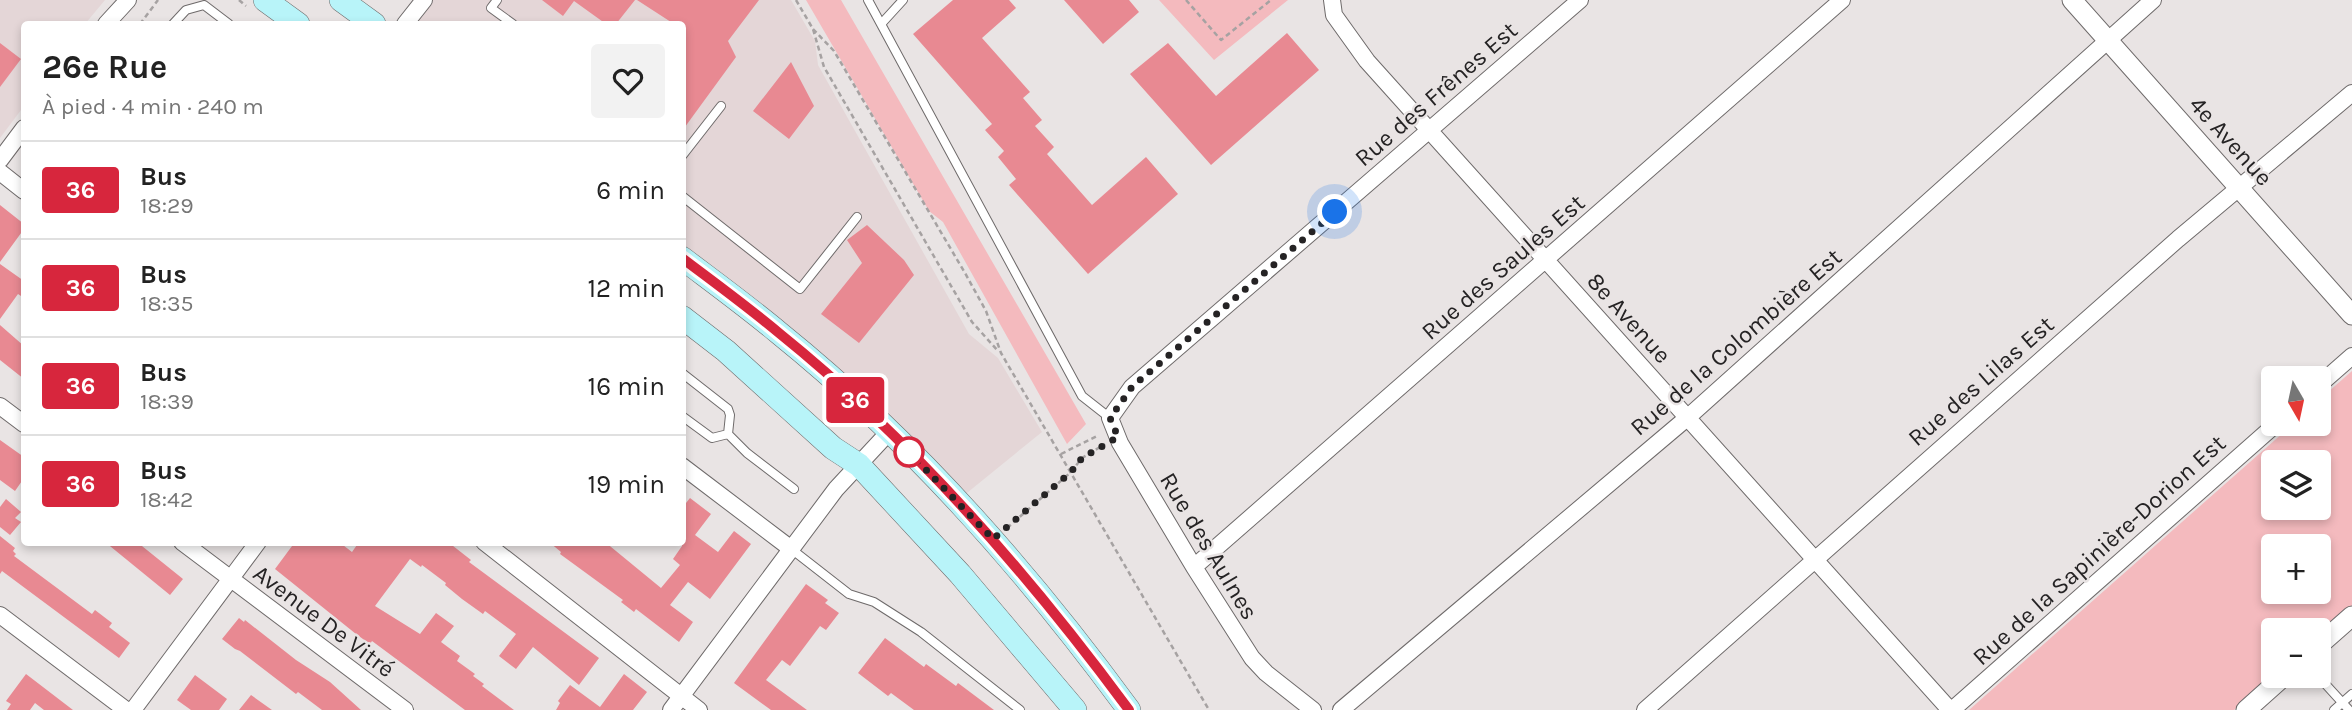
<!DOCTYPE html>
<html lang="fr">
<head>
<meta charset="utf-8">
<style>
	body { margin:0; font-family:Karla,sans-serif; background:#f2f2f2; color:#222; height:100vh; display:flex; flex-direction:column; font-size:26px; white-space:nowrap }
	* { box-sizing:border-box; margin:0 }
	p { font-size:23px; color:#767676 }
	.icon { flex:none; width:38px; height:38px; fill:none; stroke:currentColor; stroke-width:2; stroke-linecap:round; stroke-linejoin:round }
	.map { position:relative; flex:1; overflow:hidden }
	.details { position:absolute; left:21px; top:21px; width:665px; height:525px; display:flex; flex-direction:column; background:#fff; border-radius:7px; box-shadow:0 4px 10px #0003 }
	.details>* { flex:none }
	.badge { padding:0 14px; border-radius:5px; font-size:24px; line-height:46px }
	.needle { width:46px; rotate:171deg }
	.fabs { position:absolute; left:2261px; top:366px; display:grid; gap:14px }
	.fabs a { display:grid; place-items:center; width:70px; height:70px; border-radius:7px; background:#fff; box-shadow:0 4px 10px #0003; font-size:35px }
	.you { position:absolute; width:35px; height:35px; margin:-18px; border:5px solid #fff; border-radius:50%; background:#1a73e8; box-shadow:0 0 0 10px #1a73e833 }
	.map>.badge { position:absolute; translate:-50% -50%; box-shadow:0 0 0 4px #fff }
	.round { display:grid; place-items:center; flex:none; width:74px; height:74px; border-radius:7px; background:#f2f2f2 }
	.head { display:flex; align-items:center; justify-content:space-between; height:119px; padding:0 21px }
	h1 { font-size:33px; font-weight:700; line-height:52px }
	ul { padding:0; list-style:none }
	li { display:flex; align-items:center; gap:21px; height:98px; padding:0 21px; border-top:2px solid #e0e0e0 }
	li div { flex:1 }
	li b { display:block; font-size:26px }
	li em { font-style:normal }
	li .badge { min-width:77px; font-weight:700; text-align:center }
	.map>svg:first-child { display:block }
	.built { fill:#e4d6d7 }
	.green { fill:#f4babe; fill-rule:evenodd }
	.building { fill:#e88992 }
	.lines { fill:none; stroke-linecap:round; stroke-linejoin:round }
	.service-casing { stroke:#6e6a6a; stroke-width:10 }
	.minor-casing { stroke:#6e6a6a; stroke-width:18 }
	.tertiary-casing { stroke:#6e6a6a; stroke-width:21 }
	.secondary-casing { stroke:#6e6a6a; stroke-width:24 }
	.path { stroke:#a6a2a2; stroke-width:2.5; stroke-dasharray:5 3.5; stroke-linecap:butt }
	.service { stroke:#fff; stroke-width:8 }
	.minor { stroke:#fff; stroke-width:16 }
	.tertiary { stroke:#fff; stroke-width:19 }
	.secondary { stroke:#b8f4f9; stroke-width:23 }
	.line-casing { stroke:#fff; stroke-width:16 }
	.line { stroke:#d7263d; stroke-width:10 }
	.walk { stroke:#252324; stroke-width:7; stroke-dasharray:0 12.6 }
	.stop-dot { fill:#fff; stroke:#d7263d; stroke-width:3.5 }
	.labels { text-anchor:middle; stroke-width:5; stroke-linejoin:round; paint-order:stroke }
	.street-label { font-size:24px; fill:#252324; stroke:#e9e4e4 }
</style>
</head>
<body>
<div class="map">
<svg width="2352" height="710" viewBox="0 0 2352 710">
	<rect width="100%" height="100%" fill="#e9e4e4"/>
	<path class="built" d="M0 0H105L85 24H24V106L0 138Z
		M424 0H791L815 41 818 65 969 334 998 358 1042 432 957 501 683 258 682 24H405Z"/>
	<path class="green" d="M806 0H841L1086 424 1067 444 943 222 929 211Z
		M1159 0H1288L1214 60Z
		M2352 371V605L2319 635V630H2273V675L2234 710H1969L2293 424H2319V400ZM2273 462H2319V508H2273ZM2273 546H2319V592H2273Z"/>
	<path class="building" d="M542 0H635L616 24H606L574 1 563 16Z
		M637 0H759L728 41 736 57 682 131V24H674Z
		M953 0H1009L1016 8 982 38 1030 92 1023 98 1042 120 1035 126 1054 147 1047 154 1092 205 1146 157 1178 194 1088 274 1009 185 1016 179 998 157 1004 151 985 130 992 124 913 34Z
		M1064 0H1129L1139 12 1103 44Z
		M1287 33 1319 70 1211 165 1130 74 1168 43 1216 96Z
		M0 43 21 59 0 87Z
		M791 62 814 106 789 139 753 111Z
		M0 205 24 224V229L0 262Z
		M867 225 904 260 914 275 859 343 821 314 862 263 847 240Z
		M0 264 24 281V298L18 294 0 319Z
		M0 325 24 346V379L0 360Z
		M0 440 24 457V478L15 491 0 480Z
		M690 498 711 514 695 535 718 552 734 531 751 544 710 599 688 582 670 605 693 622 679 642 636 609 634 612 621 602 623 600 560 554 561 552 549 542H605L661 588 680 565 673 559 682 546V508Z
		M6 499 21 512 15 518 21 522 10 535 0 527V507Z
		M0 536 15 548 13 551 16 554 14 556 92 614 95 610 112 623 109 627 130 643 119 658 2 571 0 574Z
		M105 542H137L183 579 170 595Z
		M295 542H339L352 552 359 542H448L471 560 469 562 599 658 579 685 533 647 516 669 499 656 516 634 485 611 483 614 462 599 445 585 446 583 422 565 421 567 410 559 375 606 420 634 436 613 454 626 441 642 460 656 457 661 475 674 473 676 484 684 482 686 514 710H465L372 641 370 644 356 634 275 569Z
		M806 584 828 600 825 603 839 613 826 630 820 626 790 666 782 660 766 680 807 710H771L734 683Z
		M239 618 244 622 245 620 296 660 330 682 361 710H322L298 692 296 694 240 651 235 649 222 639Z
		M885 638 924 667 926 664 956 686 958 683 994 710H914L891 693 888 696 858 673Z
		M26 674 73 710H44L35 703 30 710H7L11 704 6 701Z
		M624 674 647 692 633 710H556L560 703 558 701 570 685 600 707Z
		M195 675 227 699 219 710H191L177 700Z
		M251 695 272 710H239Z"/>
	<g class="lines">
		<g class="service-casing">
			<path id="service" d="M497 0 491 8 513 24
				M868 0 1082 396 1110 418
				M882 23 903 0
				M173 24 186 10 204 5 229 24
				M682 156 721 106
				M682 196 800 289 857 217
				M682 373 728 409 730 415 728 434 747 453 794 489
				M682 416 712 438 728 434
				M790 548 849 594 874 602 921 632 1020 710
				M2318 676 2349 710
				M2334 710 2352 694"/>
		</g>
		<g class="minor-casing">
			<path id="minor" d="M1332 0 1334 15 1367 61 1950 710
				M106 24 128 0
				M405 24 424 0
				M0 160 24 128
				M0 172 24 191
				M2319 385 2352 356
				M0 406 24 424
				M682 466 790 548
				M182 542 405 710
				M484 542 699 710
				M1194 567 1842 0
				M0 615 126 710
				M133 710 258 542
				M671 710 836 489 889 432
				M1313 710 1266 673 1252 658 1194 567 1120 443 1110 418 1132 387 1580 0
				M1341 710 1687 418 2153 0
				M1645 710 2178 239 2352 93
				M1952 710 2276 424"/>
		</g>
		<g class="tertiary-casing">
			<path id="tertiary" d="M2072 0 2352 315
				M2319 645 2352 616
				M2246 710 2284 676"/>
		</g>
		<g class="secondary-casing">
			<path id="secondary" d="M265 0 298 24
				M341 0 374 24
				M682 258C715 283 748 307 779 333 913 441 1028 572 1129 710
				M682 317 726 351 833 448 859 465 960 574 1075 710"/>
		</g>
		<path class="path" d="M239 0 246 6
			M796 0 813 29 824 67 972 322 998 351
			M1186 0 1221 40 1271 0
			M140 24 158 0
			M813 29 834 51 965 273 986 311 1001 353 1209 710
			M1061 454 1099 435
			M1007 528 1071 472 1082 458 1105 444"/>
		<use href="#service" class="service"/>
		<use href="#minor" class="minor"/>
		<use href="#tertiary" class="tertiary"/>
		<use href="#secondary" class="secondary"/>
	</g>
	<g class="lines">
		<g class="line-casing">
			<path id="line" d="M682 258C715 283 748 307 779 333 913 441 1027 572 1129 710"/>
		</g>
		<use href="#line" class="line"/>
		<path class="walk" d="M909 452 993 539 1071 472 1082 458 1118 437 1110 418 1132 387 1335 212"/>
	</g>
	<circle class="stop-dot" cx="909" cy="452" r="14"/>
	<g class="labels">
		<g class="street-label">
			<text transform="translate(1436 94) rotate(-41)" y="8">Rue des Frênes Est</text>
			<text transform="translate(2231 141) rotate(48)" y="8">4e Avenue</text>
			<text transform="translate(1503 267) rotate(-41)" y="8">Rue des Saules Est</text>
			<text transform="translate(1629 318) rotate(48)" y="8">8e Avenue</text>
			<text transform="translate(1736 342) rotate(-41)" y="8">Rue de la Colombière Est</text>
			<text transform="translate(1981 381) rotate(-41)" y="8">Rue des Lilas Est</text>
			<text transform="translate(1209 546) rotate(59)" y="8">Rue des Aulnes</text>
			<text transform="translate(2099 550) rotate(-42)" y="8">Rue de la Sapinière-Dorion Est</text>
			<text transform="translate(324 621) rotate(37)" y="8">Avenue De Vitré</text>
		</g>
	</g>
</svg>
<div class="fabs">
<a><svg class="needle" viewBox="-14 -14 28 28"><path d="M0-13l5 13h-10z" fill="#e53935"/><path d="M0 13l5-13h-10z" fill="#767676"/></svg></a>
<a><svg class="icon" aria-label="layers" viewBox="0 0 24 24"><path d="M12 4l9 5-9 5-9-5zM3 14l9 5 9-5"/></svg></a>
<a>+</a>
<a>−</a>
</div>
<div class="you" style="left:1335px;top:212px"></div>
<b class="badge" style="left:855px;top:400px;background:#d7263d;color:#fff">36</b>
<section class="details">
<div class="head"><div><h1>26e Rue</h1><p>À pied · 4 min · 240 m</p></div><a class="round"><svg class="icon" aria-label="heart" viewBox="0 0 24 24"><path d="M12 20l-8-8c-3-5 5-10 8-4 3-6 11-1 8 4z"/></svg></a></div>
<ul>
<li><span class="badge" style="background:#d7263d;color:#fff">36</span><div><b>Bus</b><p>18:29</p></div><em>6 min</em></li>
<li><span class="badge" style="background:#d7263d;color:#fff">36</span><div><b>Bus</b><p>18:35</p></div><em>12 min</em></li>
<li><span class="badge" style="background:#d7263d;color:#fff">36</span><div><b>Bus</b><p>18:39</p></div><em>16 min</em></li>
<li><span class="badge" style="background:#d7263d;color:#fff">36</span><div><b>Bus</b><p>18:42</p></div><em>19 min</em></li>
</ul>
</section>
</div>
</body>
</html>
